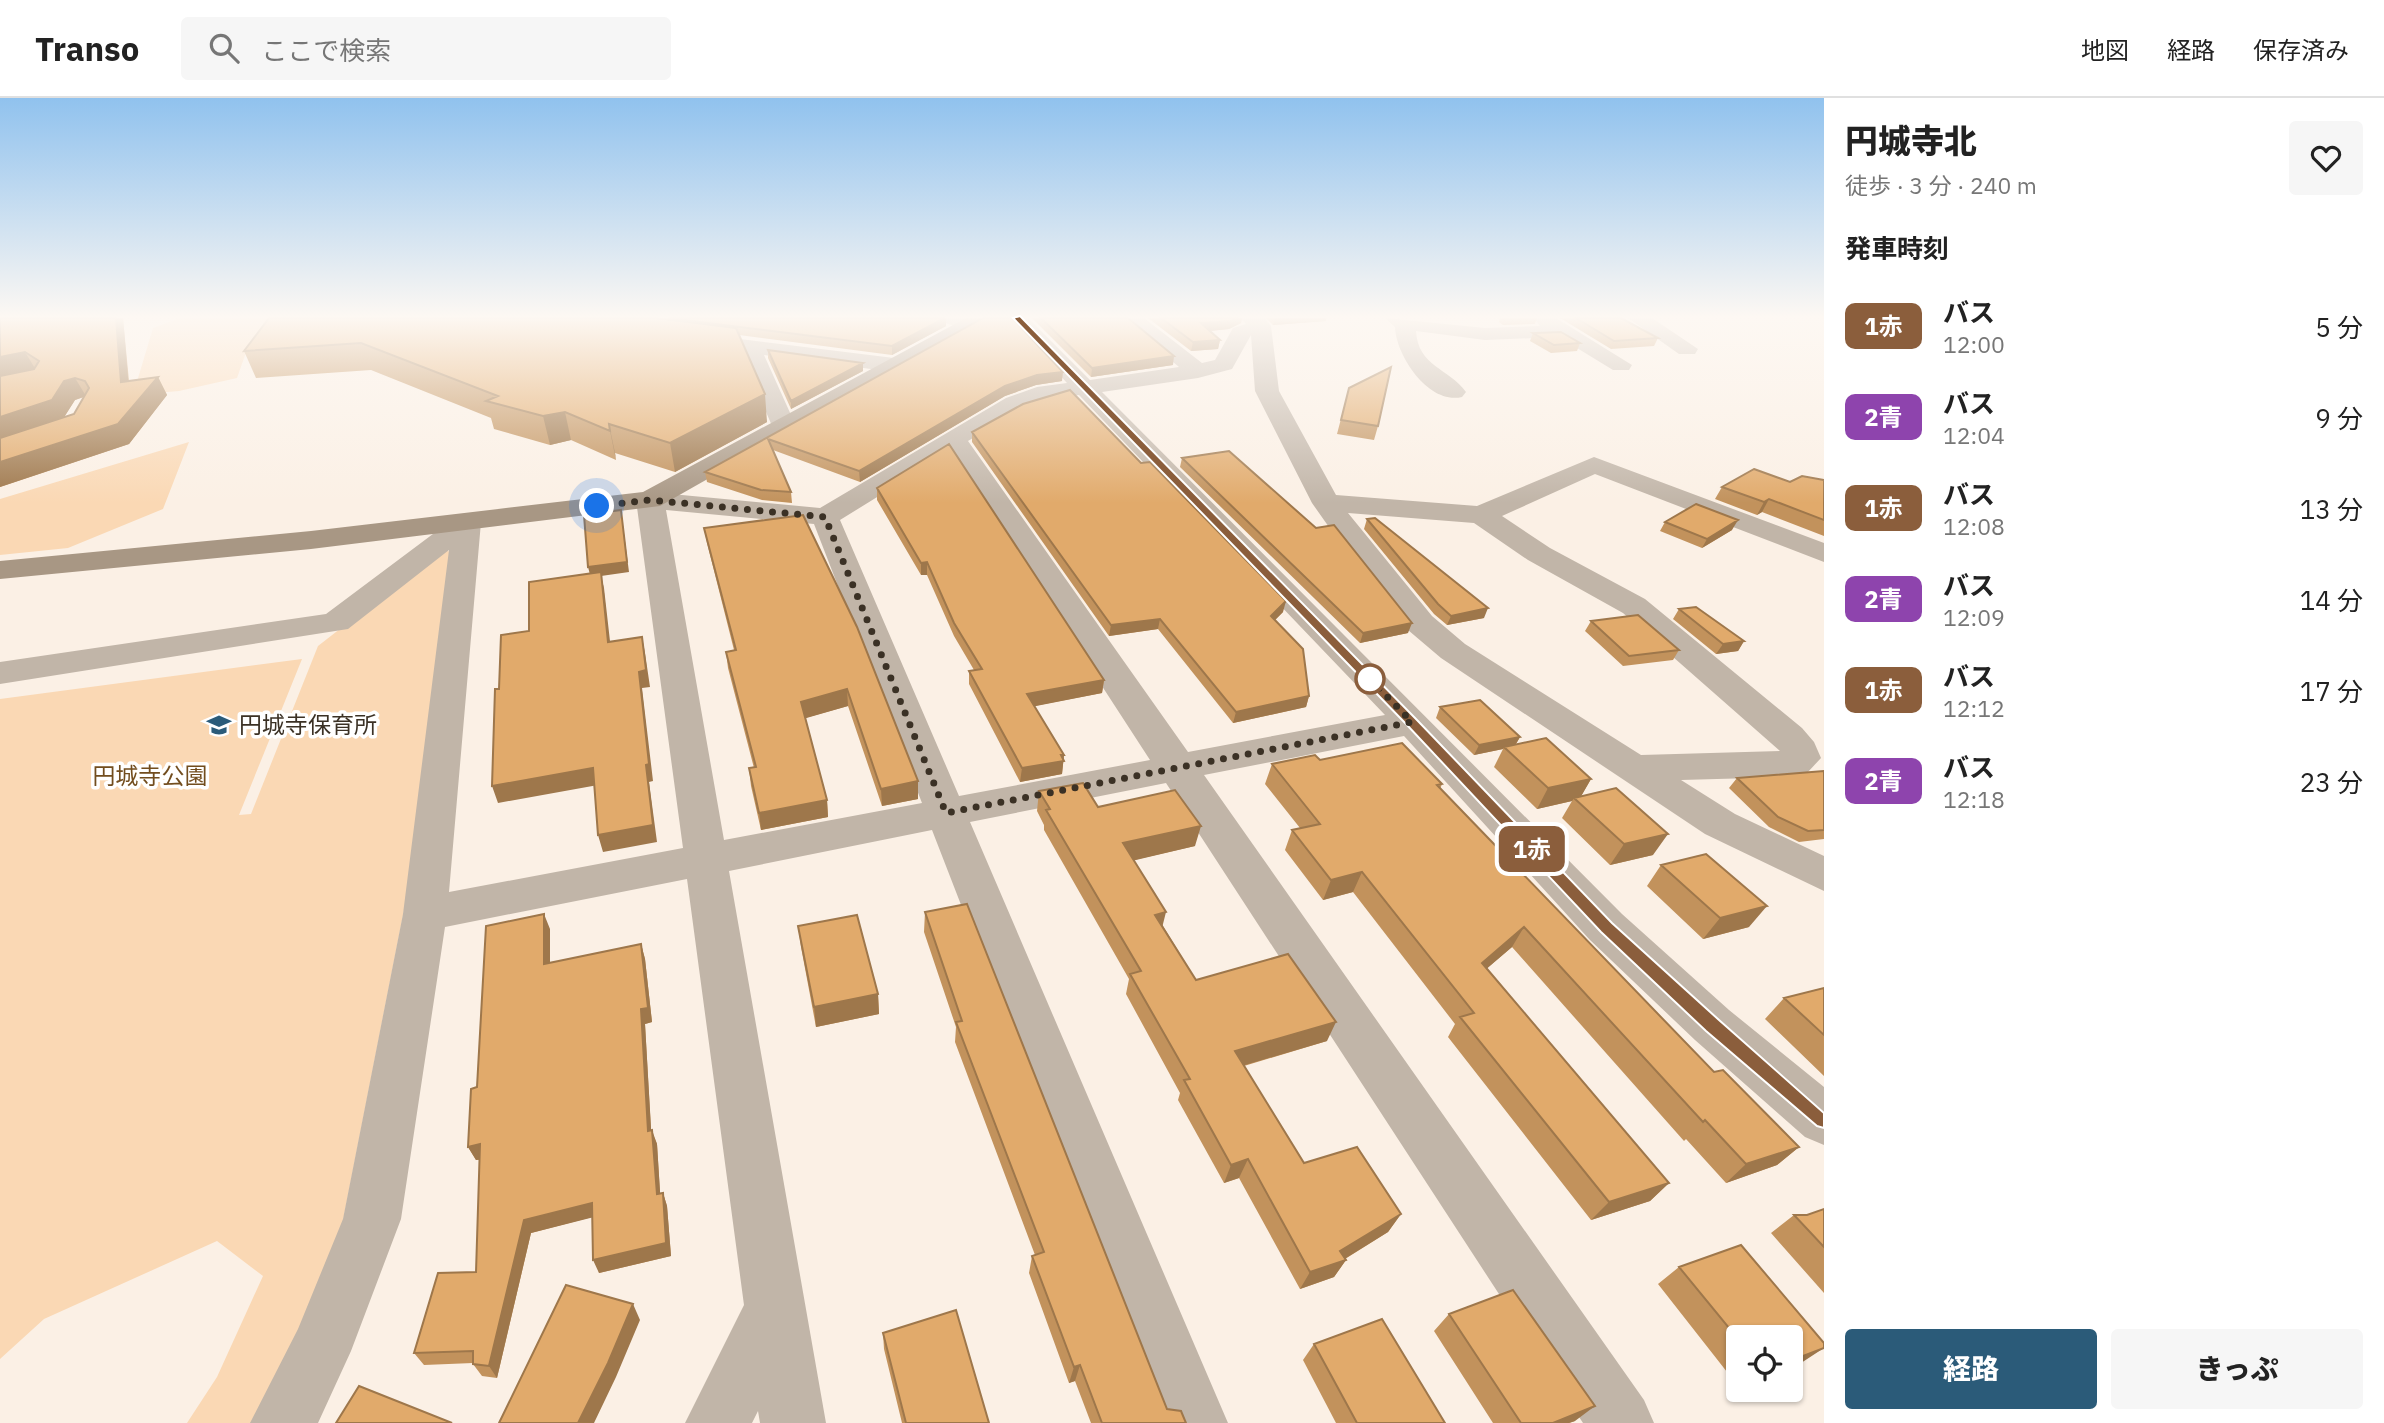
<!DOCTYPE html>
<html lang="ja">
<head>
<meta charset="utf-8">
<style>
	body { margin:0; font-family:"IBM Plex Sans","Noto Sans JP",sans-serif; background:#f6f6f6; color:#222; height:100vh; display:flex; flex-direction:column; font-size:26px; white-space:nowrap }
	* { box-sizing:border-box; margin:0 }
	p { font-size:23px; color:#767676 }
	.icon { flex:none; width:38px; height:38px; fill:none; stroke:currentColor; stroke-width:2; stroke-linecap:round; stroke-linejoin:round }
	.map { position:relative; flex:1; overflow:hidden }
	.side { display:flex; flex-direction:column; background:#fff; width:560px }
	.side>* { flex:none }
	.badge { padding:0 14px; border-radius:10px; font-size:24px; line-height:46px }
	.buttons { position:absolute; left:1726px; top:1227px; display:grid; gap:14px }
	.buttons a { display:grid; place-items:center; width:77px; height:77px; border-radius:7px; background:#fff; box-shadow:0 2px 5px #0004; font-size:35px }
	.you { position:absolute; width:35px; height:35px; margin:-18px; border:5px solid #fff; border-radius:50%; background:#1a73e8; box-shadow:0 0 0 10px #1a73e833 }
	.map>.badge { position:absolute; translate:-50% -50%; box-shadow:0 0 0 4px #fff }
	h2 { padding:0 21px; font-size:26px; line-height:63px }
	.round { display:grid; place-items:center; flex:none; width:74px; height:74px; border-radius:7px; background:#f6f6f6 }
	.overview { display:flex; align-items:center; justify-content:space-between; height:119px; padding:0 21px }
	h1 { font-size:33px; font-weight:800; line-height:52px }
	.primary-button { display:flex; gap:14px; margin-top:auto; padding:14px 21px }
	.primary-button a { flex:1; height:80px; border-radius:7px; background:#2b5b79; color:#fff; font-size:28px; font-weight:800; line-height:80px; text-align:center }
	.primary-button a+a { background:#f6f6f6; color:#222 }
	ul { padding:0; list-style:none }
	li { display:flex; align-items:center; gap:21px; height:91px; padding:0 21px }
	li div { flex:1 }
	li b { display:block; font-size:26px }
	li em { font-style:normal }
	li .badge { min-width:77px; font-weight:700; text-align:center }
	header { display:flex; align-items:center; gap:42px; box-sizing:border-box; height:98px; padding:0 35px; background:#fff; border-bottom:2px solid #e0e0e0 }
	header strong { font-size:33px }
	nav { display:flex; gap:38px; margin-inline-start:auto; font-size:24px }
	.search { width:490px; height:63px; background:#f6f6f6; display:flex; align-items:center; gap:18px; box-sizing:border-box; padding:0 24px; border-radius:7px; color:#767676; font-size:26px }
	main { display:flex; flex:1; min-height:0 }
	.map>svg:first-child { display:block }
	.green { fill:#fad8b4 }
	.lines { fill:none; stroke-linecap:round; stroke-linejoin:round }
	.street { fill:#c1b5a8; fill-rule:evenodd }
	.secondary { fill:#a89784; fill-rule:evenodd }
	.wall { fill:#c2925c; fill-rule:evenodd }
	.shaded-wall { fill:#9e774b }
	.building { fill:#e1aa6b; stroke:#9e774b; stroke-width:2 }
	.line { fill:#8b5e3c; stroke:#fff; stroke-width:2 }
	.walk { stroke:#3b3125; stroke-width:7; stroke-dasharray:0 12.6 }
	.stop-dot { fill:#fff; stroke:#8b5e3c; stroke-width:3.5 }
	.labels { text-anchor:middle; stroke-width:7; stroke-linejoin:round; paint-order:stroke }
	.poi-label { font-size:23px; fill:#3b3125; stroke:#fff; text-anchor:start }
	.park-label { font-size:23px; fill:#724d1e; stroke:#fff }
</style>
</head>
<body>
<header>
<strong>Transo</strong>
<div class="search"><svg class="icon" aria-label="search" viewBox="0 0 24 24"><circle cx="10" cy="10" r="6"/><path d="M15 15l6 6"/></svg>ここで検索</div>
<nav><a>地図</a><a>経路</a><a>保存済み</a></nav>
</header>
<main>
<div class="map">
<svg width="1824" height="1325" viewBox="0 0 1824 1325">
	<rect width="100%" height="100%" fill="#fbf0e5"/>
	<path class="green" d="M180 220H352L304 227 250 243 237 280 179 293 133 297 153 230Z
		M189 344 163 411 68 450 0 457V401Z
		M445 449 450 455 414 761 339 1143 259 1325H187L217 1279 263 1178 217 1143 44 1221 0 1261V601L302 561 239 717 251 716 318 548Z"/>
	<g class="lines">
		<path class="street" d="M939 220H984L986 223C977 233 948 230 939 220Z
			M1007 220H1028L1090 282 1179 269 1121 220H1144L1202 265 1215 262 1233 230 1246 226 1241 220H1264L1271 228 1279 293 1336 397 1477 408 1594 359 1824 445V464L1595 376 1502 418 1550 450 1645 501 1802 630 1814 644 1821 660 1807 675 1793 679 1681 682 1735 716 1824 758V793L1705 736 1441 560 1408 532 1355 466 1312 405 1255 293 1251 237 1232 271 1198 280 1102 294 1622 816 1729 912 1824 989V1047L1805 1039 1695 942 1590 842 1404 638 1204 677 1644 1302 1654 1325H1583L1166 685 970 724 1228 1325H1162L932 732 729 773 826 1325H760L758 1313 752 1325H685L744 1207 687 781 445 829 401 1121 351 1253 318 1325H250L298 1231 343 1121 403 816 449 452 348 531 0 586V564L326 516 457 418 467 415 477 418 481 424 449 794 683 750 636 402 640 396 650 394 820 410 1006 300 1037 289 1067 285ZM1079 297 1385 617 1188 654 968 343C1012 317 1028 304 1079 297ZM950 354 1150 662 959 698 840 422ZM666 412 814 426 922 705 724 742ZM1348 415 1474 425 1528 462 1623 515 1780 653 1641 657 1465 546 1432 518Z
			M1385 220 1485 230 1540 228 1534 220H1556L1632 267 1629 272H1613L1559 239 1485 242 1416 233C1418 269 1449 270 1466 294L1462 299C1429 307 1396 258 1395 229Z
			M1628 220H1652L1698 251 1695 256H1679Z
			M692 235 894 260 905 267 894 274 764 257 796 328 793 333H775L772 328 741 254 685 245 681 241 685 237Z"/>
		<path class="secondary" d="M966 220H991L660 408 311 451 0 481V463L311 433 643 394Z"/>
	</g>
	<path class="wall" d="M0 220H123L129 283 158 279 167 297 129 346 0 389ZM84 299 74 316 64 319 75 302Z
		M269 220H946V228L892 257 739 237 767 324 675 374 615 355 616 362 571 342 550 347 494 331 491 320 371 272 256 280 244 253Z
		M983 220 1062 283 1036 287 1005 298 860 384 773 352 791 394 792 405 762 402 707 384 705 374Z
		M1032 220H1128L1173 267 1091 279Z
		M1148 220H1242L1241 225 1229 231 1209 233 1220 242 1218 251 1191 253Z
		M1266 220H1326V223L1273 227Z
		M1500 220H1537L1535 226 1503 227 1499 224Z
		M1560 220H1621L1658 240 1654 248 1611 251Z
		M1533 235 1580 245 1577 253 1551 255 1530 243Z
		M768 252 863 265V273L791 311 768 260Z
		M1349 290 1378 328 1374 342 1337 336Z
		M972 334 1141 365 1283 514 1275 522 1309 598 1306 609 1233 625 1158 531 1109 538 972 344Z
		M1182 360 1408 535 1360 545 1180 369Z
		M1824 382V438L1762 414 1757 417 1715 401 1722 389Z
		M877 390 1104 582 1102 595 1034 608 1064 657 1062 676 1020 684 969 586V573L974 572 954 538 927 477H921L877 402Z
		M803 417 918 683V701L882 708 848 608 805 620 827 702 828 719 761 732 751 688 749 670H754L728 570 726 554 734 552 707 445 704 430Z
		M1367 421 1484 520 1447 527 1434 516 1364 431Z
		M1665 424 1732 432 1702 450 1660 433Z
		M1679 511 1744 543 1738 553 1716 556 1673 521Z
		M1591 523 1679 552 1673 562 1623 568 1585 533Z
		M1440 609 1520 639 1516 646 1591 681 1581 698 1653 757 1610 767 1562 720 1572 703 1537 711 1494 669 1503 651 1474 657 1436 620Z
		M1320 662 1442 686 1440 691 1714 974 1799 1049 1777 1067 1726 1085 1686 1041 1684 1043 1512 849 1486 871 1669 1085 1650 1103 1591 1122 1448 939 1455 926 1353 794 1323 802 1285 752 1292 732 1300 730 1265 686 1272 666Z
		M1824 673V741L1799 744 1769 729 1729 690 1737 680Z
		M1039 693 1098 709 1195 748 1134 762 1163 828 1196 882 1327 943 1244 968 1304 1065 1401 1116 1388 1134 1345 1161 1346 1162 1334 1179 1300 1191 1239 1080 1224 1085 1178 1002 1180 995 1126 896 1129 881 1044 732V727L1037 713Z
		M1661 767 1749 829 1703 841 1647 788Z
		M925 814 1167 1311 1186 1325H1091L1075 1283 1069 1285 1029 1175 1032 1158 1035 1157 955 944 956 929 924 834Z
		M798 828 878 896 879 916 816 929 801 849Z
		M550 831V865L641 846 645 861 652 924 645 926 651 1032 657 1046 660 1095H663L667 1108 671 1158 599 1175 592 1119 531 1135 497 1280 482 1278 473 1266V1265L424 1267 414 1255 476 1174 480 1062H476L468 1049 477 989Z
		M1824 890V978L1765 921 1784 900Z
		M1824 1111V1195L1771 1135 1794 1117H1807Z
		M1679 1169 1801 1265 1738 1239V1288L1658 1186Z
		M1449 1216 1575 1323 1569 1325H1493L1434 1233Z
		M883 1235 989 1325H902L884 1251Z
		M1314 1246 1445 1325H1336L1303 1262Z"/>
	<path class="shaded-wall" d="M116 220H123L130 303 121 284Z
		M945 220H946V228L892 257V248Z
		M1236 220H1242L1241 225 1229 231 1199 234 1201 225Z
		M1275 220H1326V223L1273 227Z
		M1220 242 1218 251 1191 253 1193 244Z
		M25 254 36 272 0 279V259Z
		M1174 258 1173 267 1091 279 1092 270Z
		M863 265V273L791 311V303Z
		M1063 274 1062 283 1036 287 1005 298 860 384 859 373 1005 288 1037 277Z
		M158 279 167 297 129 346 0 389V364Z
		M75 280 86 298 75 302 63 321 0 342V319L64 283Z
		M765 296 767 324 675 374 670 345Z
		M565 314 571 342 550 347 543 318Z
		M609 326 615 355 616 362 610 333Z
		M1769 401 1762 414 1757 417 1764 404Z
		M621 412 629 474 601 478 604 490 612 561 588 469Z
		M1738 422 1732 432 1702 450 1707 441Z
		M927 464V477H921V465Z
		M1286 503 1283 514 1268 529 1271 518Z
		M1488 510 1484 520 1447 527 1451 518Z
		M1160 521 1158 531 1109 538 1111 527Z
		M1412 525 1408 535 1360 545 1363 535Z
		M642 539 645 555 650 589 642 590 653 683 649 684 657 744 603 754 598 737 646 667 639 574Z
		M1744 543 1738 553 1716 556 1723 546Z
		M1104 582 1102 595 1026 610 1027 596Z
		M847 591 848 608 803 621 801 604Z
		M1309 598 1306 609 1233 625 1236 614Z
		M1520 639 1514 649H1504L1503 651 1474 657 1479 647Z
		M1064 657 1062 676 1020 684 1022 670Z
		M593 670 598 687 498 705 492 688Z
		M1591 681 1579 702 1574 700 1572 703 1537 711 1548 690Z
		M918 683V701L882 708 881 691Z
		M827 702 828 719 761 732 759 715Z
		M1201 728 1195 748 1119 766 1123 745Z
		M1668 736 1653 757 1610 767 1624 746Z
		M1362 774 1353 794 1323 802 1331 782Z
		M1767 808 1749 829 1703 841 1720 820Z
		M1166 814 1161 834 1155 817Z
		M544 816 550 831V881L544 866Z
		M1524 829 1512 849 1470 885 1482 865Z
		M641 846 645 861 652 924 645 926 652 1047 648 1033 641 911Z
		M878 896 879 916 816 929 814 909Z
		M1336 924 1327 943 1228 972 1235 953Z
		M652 1032 657 1046 661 1109 657 1096Z
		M480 1046 488 1060 476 1062 468 1049Z
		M1799 1049 1777 1067 1726 1085 1746 1066Z
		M1248 1061 1239 1080 1224 1085 1231 1067Z
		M1669 1085 1650 1103 1591 1122 1609 1104Z
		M663 1095 667 1108 671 1158 599 1175 593 1162Z
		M592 1105 598 1118 531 1135 497 1280 489 1268 524 1122Z
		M1401 1116 1388 1134 1338 1165 1346 1162 1334 1179 1300 1191 1310 1174 1340 1153Z
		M633 1206 640 1222 616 1279 594 1325H578Z
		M1824 1250 1801 1265 1790 1269V1263Z
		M1080 1267 1075 1283 1069 1285 1074 1269Z
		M1595 1308 1575 1323 1569 1325H1553Z"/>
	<path class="building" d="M0 220H116L121 284 158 279 118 326 0 364V340L74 316 89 290 85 283 75 280 64 283 52 302 0 319V278L34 271 39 263 25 254 0 259Z
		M269 220H656L736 230 765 296 670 345 609 326 610 333 565 314 543 318 486 303 498 298 361 245 244 253Z
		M668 220H945L892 248Z
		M983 220H1012L1063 274 1037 277 1005 288 859 373 768 341 791 394 761 392 705 374Z
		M1041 220H1128L1174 258 1092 270Z
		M1161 220H1236L1231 223 1201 225 1220 242 1193 244Z
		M1576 220H1621L1658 240 1614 243Z
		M1561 234 1580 245 1554 247 1533 235Z
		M768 252 863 265 791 303Z
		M1391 269 1378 328 1341 322 1349 290Z
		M1070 292 1141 365 1150 364 1286 503 1271 518 1303 551 1309 598 1236 614 1160 521 1111 527 972 334 1023 306Z
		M949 346 1104 582 1027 596 1064 657H1061L1064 663 1022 670 969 573 982 571 954 525 927 464 921 465 877 390Z
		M1229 353 1316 430 1334 427 1412 525 1363 535 1182 360Z
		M1754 371 1790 384 1802 378 1824 382V422L1769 401 1764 404 1722 389Z
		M1696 406 1738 422 1707 441 1665 424Z
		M621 412 627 464 588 469 584 417Z
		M803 417 857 529 918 683 881 691 847 591 801 604 827 702 759 715 749 670 756 669 726 554 736 552 704 430Z
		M1375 420 1488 510 1451 518 1438 506 1367 421Z
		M601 474 608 544 642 539 646 572 639 574 649 666 646 667 653 727 598 737 593 670 492 688 495 591H499L501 537 529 533V484Z
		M1696 509 1744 543 1723 546 1679 511Z
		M1638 517 1679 552 1629 558 1591 523Z
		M1480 602 1520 639 1479 647 1440 609Z
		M1546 640 1591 681 1548 690 1504 649Z
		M1402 645 1442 686 1437 687 1714 974 1723 972 1799 1049 1746 1066 1705 1022 1703 1024 1524 829 1482 865 1669 1085 1609 1104 1460 919 1474 915 1362 774 1331 782 1292 732 1320 726 1272 666 1315 657 1320 662Z
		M1824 673V732L1808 733 1778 719 1737 680Z
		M1083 685 1098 709 1175 692 1201 728 1123 745 1166 814 1155 817 1196 882 1288 856 1336 924 1235 953 1304 1065 1357 1049 1401 1116 1340 1153 1346 1162 1310 1174 1248 1061 1231 1067 1184 982 1190 981 1130 876 1141 873 1046 712 1050 711 1039 693Z
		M1616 690 1668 736 1624 746 1574 700Z
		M1706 756 1767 808 1720 820 1661 767Z
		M967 806 1167 1311 1181 1313 1186 1325H1102L1080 1267 1074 1269 1032 1158 1044 1154 956 924 962 923 925 814Z
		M544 816V866L641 846 648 910 641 911 648 1033 652 1032 657 1096 663 1095 666 1145 593 1162 592 1105 524 1122 489 1268 473 1266V1253L414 1255 438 1175 476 1174 480 1046 468 1049 471 991 477 989 486 828Z
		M857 817 878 896 814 909 798 828Z
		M1824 890V937L1784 900Z
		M1824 1111V1149L1794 1117H1807Z
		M1741 1147 1824 1245V1250L1790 1263V1239H1738V1241L1679 1169Z
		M566 1187 633 1206 608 1265 578 1325H499Z
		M1513 1192 1595 1308 1553 1325H1521L1449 1216Z
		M956 1212 989 1325H906L883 1235Z
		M1382 1221 1445 1325H1357L1314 1246Z
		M359 1288 452 1325H336Z"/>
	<linearGradient id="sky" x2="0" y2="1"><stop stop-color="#90c2ee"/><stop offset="0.54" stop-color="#fdf8f3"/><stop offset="1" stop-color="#fdf8f3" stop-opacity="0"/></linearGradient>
	<rect width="1824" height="405" fill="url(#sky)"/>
	<path class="line" d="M1020 218 1416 621 1612 825 1719 922 1824 1015V1030L1817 1028 1706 933 1601 834 1407 627 1013 220Z"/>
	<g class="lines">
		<path class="walk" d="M597 408 650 402 825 419 946 715 1412 624 1370 581"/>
	</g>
	<defs>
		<g id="school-bare" transform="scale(1.89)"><path d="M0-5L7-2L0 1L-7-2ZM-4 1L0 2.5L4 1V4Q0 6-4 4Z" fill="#2b5b79" stroke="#fff" stroke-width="2.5" paint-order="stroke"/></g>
	</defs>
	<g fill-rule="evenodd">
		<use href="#school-bare" x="219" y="627"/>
	</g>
	<circle class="stop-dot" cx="1370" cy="581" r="14"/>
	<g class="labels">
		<g class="poi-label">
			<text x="239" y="635">円城寺保育所</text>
		</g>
		<g class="park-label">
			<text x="150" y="686">円城寺公園</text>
		</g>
	</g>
</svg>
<div class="buttons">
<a><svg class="icon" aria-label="locate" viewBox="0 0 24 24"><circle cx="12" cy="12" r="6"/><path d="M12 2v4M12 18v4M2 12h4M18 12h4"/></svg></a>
</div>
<div class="you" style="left:597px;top:408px"></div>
<b class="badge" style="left:1532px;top:751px;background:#8b5e3c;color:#fff">1赤</b>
</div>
<section class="side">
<div class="overview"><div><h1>円城寺北</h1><p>徒歩 · 3 分 · 240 m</p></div><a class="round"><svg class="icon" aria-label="heart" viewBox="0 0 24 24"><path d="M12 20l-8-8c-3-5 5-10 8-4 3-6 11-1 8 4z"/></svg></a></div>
<h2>発車時刻</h2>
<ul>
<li><span class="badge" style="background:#8b5e3c;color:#fff">1赤</span><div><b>バス</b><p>12:00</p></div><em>5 分</em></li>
<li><span class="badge" style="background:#8e44ad;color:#fff">2青</span><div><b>バス</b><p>12:04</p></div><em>9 分</em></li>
<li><span class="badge" style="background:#8b5e3c;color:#fff">1赤</span><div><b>バス</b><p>12:08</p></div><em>13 分</em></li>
<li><span class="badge" style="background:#8e44ad;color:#fff">2青</span><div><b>バス</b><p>12:09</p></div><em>14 分</em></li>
<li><span class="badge" style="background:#8b5e3c;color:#fff">1赤</span><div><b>バス</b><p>12:12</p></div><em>17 分</em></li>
<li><span class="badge" style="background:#8e44ad;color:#fff">2青</span><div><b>バス</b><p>12:18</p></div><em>23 分</em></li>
</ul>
<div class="primary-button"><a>経路</a><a>きっぷ</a></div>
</section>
</main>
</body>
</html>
